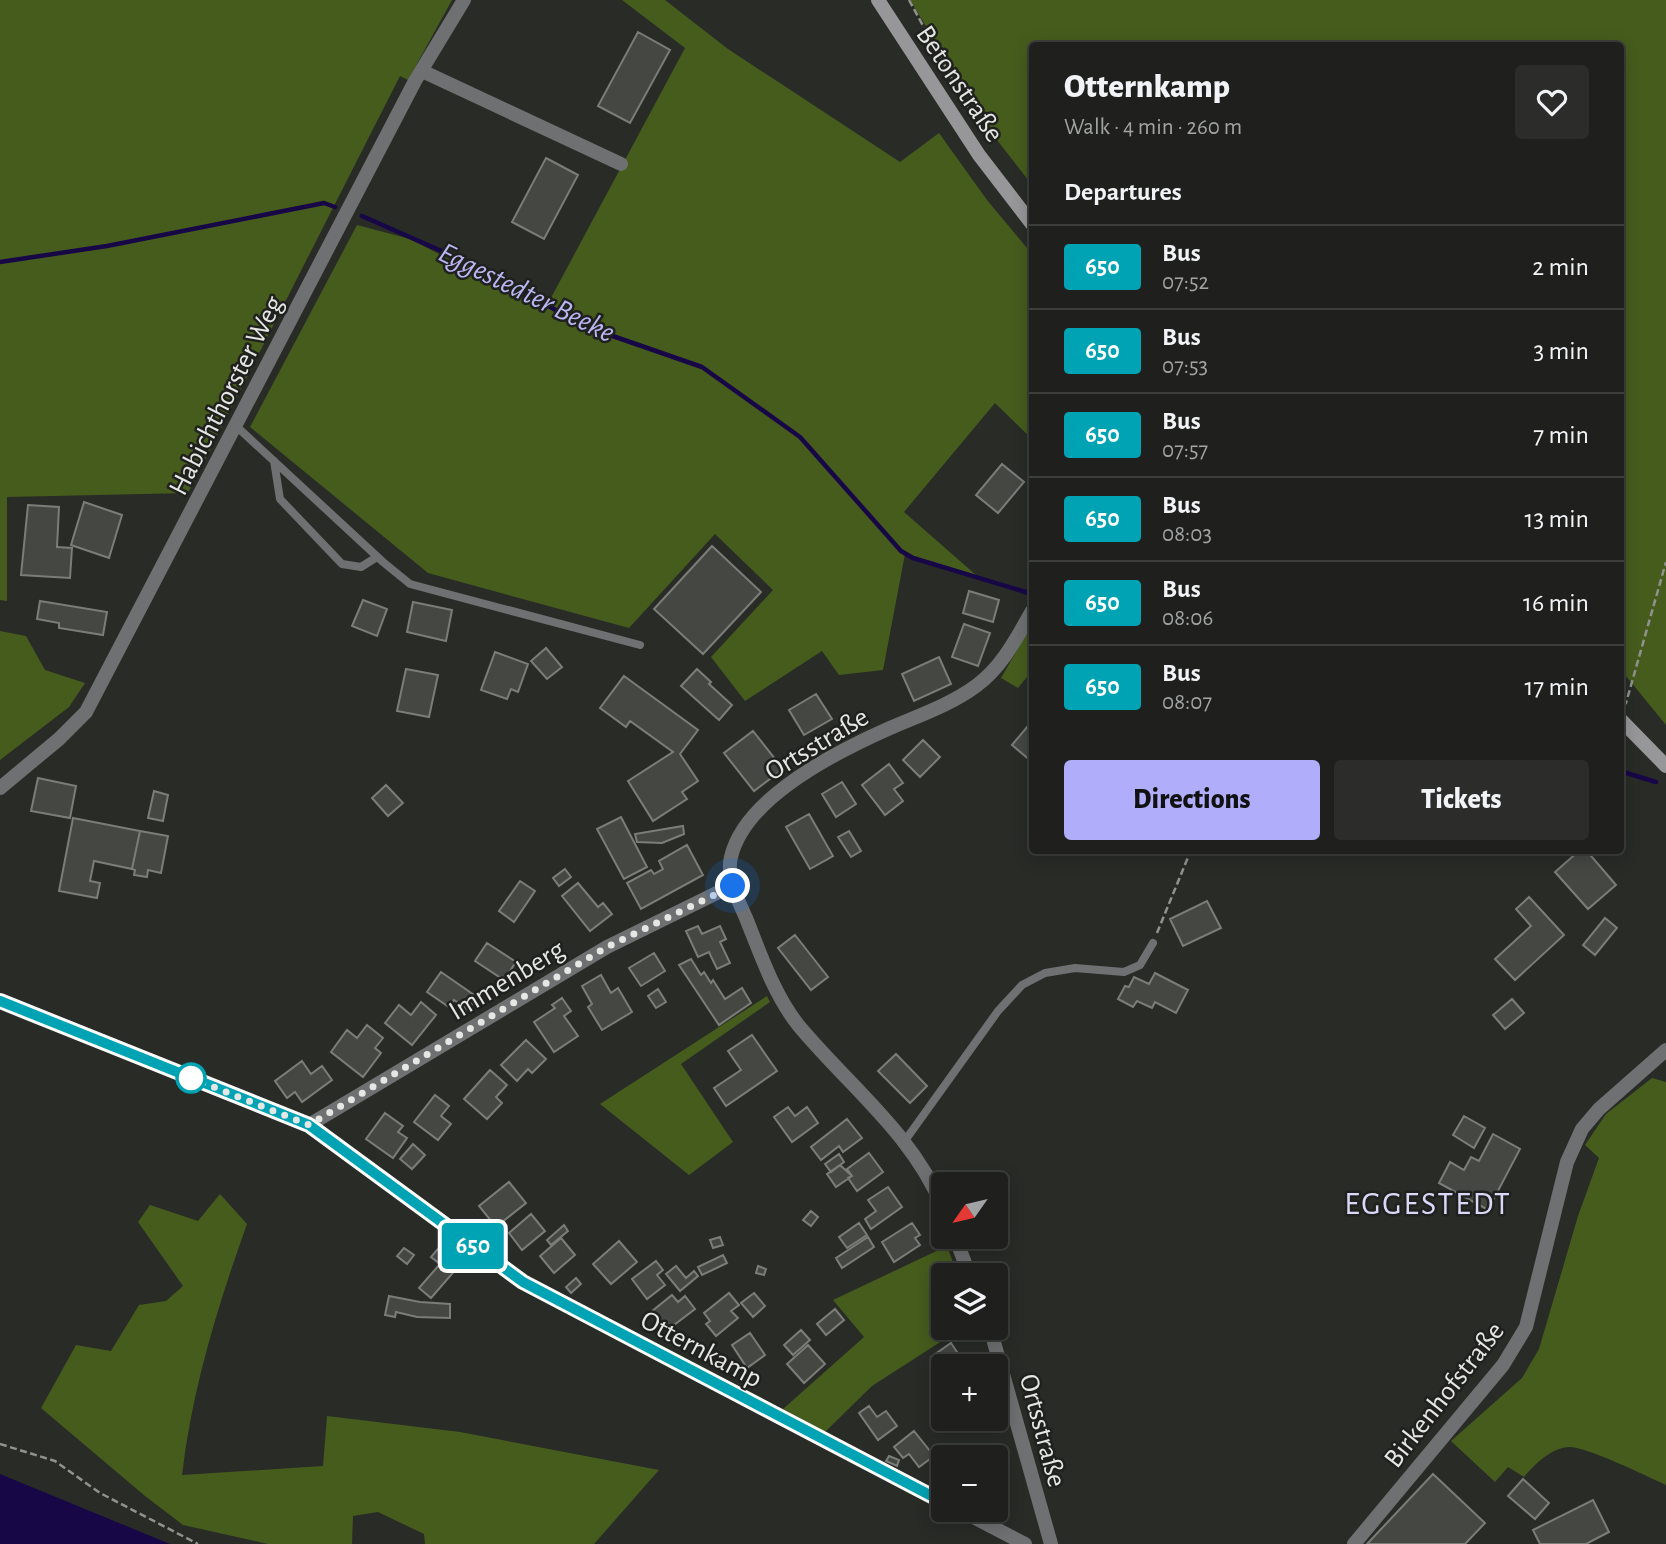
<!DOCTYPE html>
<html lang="en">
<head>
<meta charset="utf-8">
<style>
	body { margin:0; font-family:"Alegreya Sans",sans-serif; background:#2c2d2a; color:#f1f3f6; height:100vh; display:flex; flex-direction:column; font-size:26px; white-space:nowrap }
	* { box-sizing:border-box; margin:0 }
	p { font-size:23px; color:#a1a3a4 }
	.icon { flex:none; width:38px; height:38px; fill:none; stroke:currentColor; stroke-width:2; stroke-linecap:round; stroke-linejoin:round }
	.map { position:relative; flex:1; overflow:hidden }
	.details { position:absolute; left:1029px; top:42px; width:595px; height:812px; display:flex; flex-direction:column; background:#1f201d; border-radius:7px; box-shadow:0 4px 18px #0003,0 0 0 2px #3c3e3b }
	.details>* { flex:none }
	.badge { padding:0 14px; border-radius:5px; font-size:24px; line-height:46px }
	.needle { width:46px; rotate:236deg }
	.controls { position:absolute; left:931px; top:1172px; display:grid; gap:14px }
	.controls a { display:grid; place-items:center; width:77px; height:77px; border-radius:7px; background:#1f201d; box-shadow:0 4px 18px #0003,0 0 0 2px #3c3e3b; font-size:35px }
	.you { position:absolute; width:35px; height:35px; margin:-18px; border:5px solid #fff; border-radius:50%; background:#1a73e8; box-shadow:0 0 0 10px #1a73e833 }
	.map>.badge { position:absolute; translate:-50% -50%; box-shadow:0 0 0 4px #fff }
	h2 { padding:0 35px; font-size:26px; line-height:63px }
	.round { display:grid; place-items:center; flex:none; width:74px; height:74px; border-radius:7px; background:#2c2d2a }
	.headline { display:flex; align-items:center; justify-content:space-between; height:119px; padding:0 35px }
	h1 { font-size:33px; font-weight:800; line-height:52px }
	.primary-button { display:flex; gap:14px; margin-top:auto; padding:14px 35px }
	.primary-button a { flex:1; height:80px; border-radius:7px; background:#b0aefa; color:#111; font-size:28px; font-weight:800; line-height:80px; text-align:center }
	.primary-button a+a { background:#2c2d2a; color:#f1f3f6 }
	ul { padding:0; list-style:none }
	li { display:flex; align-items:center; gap:21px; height:84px; padding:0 35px; border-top:2px solid #3c3e3b }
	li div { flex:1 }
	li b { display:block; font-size:26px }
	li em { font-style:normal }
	li .badge { min-width:77px; font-weight:700; text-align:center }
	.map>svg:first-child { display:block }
	.green { fill:#465c1d }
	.water { fill:#180747 }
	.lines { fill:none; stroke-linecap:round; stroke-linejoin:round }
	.stream { stroke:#180747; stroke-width:4.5 }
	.building { fill:#454743; stroke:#7b7d78; stroke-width:2 }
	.path { stroke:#90928e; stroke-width:2.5; stroke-dasharray:7 3.5; stroke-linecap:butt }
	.service { stroke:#6f7072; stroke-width:8 }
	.minor { stroke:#6f7072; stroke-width:14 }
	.secondary { stroke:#97979a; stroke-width:14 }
	.line-casing { stroke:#fff; stroke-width:16 }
	.line { stroke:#00a3b4; stroke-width:10 }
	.walk { stroke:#e5e7e4; stroke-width:7; stroke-dasharray:0 12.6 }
	.stop-dot { fill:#fff; stroke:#00a3b4; stroke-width:3.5 }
	.labels { text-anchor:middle; stroke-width:5; stroke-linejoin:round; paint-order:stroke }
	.street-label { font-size:28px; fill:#e5e7e4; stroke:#20211e }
	.water-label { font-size:30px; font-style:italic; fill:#b8b7f2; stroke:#20211e }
	.quarter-label { font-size:32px; letter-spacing:2px; fill:#d9d9f7; stroke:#20211e }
</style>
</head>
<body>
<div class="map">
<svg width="1666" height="1544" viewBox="0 0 1666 1544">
	<rect width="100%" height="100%" fill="#292b27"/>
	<path class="green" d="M0 0H452L408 80 400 76 188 493 7 497V601L0 600Z
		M622 0H665L728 49 900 162 939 133 987 200 1032 254V439L995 403 904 512 976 575 905 554 883 670 839 675 822 651 745 701 711 657 773 590 715 534 629 628 428 573 250 427 357 225 410 239 545 309 685 48Z
		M910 0H1666V725L1621 670 1620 46H1032V185L990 131Z
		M1032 624V671L1018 688 1001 678Z
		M0 631 26 636 45 670 85 683 69 707 0 760Z
		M767 996 770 1002 681 1064 733 1142 689 1175 600 1104Z
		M1652 1078 1666 1082V1485C1646 1476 1588 1447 1569 1447 1551 1448 1535 1464 1524 1477L1508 1467 1495 1482 1451 1441 1522 1378 1539 1349 1578 1216 1599 1158 1585 1145 1606 1114Z
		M220 1194 247 1224C218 1305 192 1389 182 1475L323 1466 327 1416 460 1432 659 1470 594 1544H425L424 1534 378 1512 353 1516 352 1544H268L183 1525 145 1496 41 1408 76 1345 111 1351 139 1305 166 1301 183 1286 138 1222 150 1205 198 1221Z
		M947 1246 958 1276H943V1328H962L872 1386 825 1432 783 1409 864 1337 833 1300Z"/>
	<path class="water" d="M0 1474 170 1544H0Z"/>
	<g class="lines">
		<path class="stream" d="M362 216 496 275 581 325 702 367 800 437 901 551 913 558 1032 594
			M0 262 107 246 324 203 335 207
			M1620 771 1656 782"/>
	</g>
	<path class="building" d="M638 32 670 50 630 123 598 106Z
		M546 158 578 175 544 239 512 222Z
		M1002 464 1024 482 998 513 976 495Z
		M84 502 122 515 109 558 71 545Z
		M28 505 59 507 57 547 72 548 70 578 21 575Z
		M712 546 761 592 703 654 654 609Z
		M969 591 999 600 993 622 963 613Z
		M363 600 387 609 377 636 352 626Z
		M40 601 107 612 103 635 59 628V623L37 619Z
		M413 602 452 610 446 641 407 632Z
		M964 624 990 633 978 666 952 657Z
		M546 648 562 667 547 679 531 661Z
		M495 652 528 664 518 692 511 689 507 699 481 690Z
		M939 657 951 684 914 701 902 674Z
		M406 669 438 675 429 717 397 711Z
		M697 669 711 682 709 684 732 705 719 720 681 686Z
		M624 676 698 730 680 754 698 781 682 792 687 799 653 821 628 781 673 752 630 721 626 727 600 708Z
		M816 694 832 719 804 735 789 710Z
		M1032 721V762L1012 745Z
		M753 731 783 769 754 791 724 753Z
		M923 740 940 757 920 777 903 760Z
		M889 764 903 783 894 789 903 801 885 815 862 785Z
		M38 778 76 786 70 818 31 811Z
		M842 782 856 804 836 817 822 794Z
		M386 785 403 803 388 816 372 798Z
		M154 791 168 795 163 821 148 818Z
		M809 814 833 856 810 869 786 827Z
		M621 817 647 867 624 879 597 829Z
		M73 818 140 831 132 869 94 861 90 881 100 883 97 898 59 891Z
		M683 826 684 834 662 843 637 842 635 834Z
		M140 831 168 836 161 873 148 870 147 877 134 875 135 870 132 869Z
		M849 831 861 851 851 857 838 837Z
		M687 845 703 875 641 909 627 883 651 870 654 874 663 869 659 861Z
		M1580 850H1586L1616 885 1588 909 1555 872Z
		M565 869 571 877 559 886 553 878Z
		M520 881 535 891 514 922 499 911Z
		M578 883 598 907 603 903 612 914 590 931 562 896Z
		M1529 897 1564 935 1515 980 1495 959 1531 926 1516 909Z
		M1207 901 1221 928 1183 946 1170 919Z
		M1605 918 1617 928 1595 955 1583 945Z
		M698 926 702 934 720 926 726 939 720 942 730 963 717 969 709 952 698 957 686 931Z
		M795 935 828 977 811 990 778 948Z
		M487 943 516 962 504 980 475 961Z
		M654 953 665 971 641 986 629 968Z
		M691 959 701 975 704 972 711 983 713 980 725 999 742 988 751 1003 719 1025 679 965Z
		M441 972 477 997 468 1010 454 1000 449 1007 427 992Z
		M1155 973 1188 990 1176 1013 1155 1002 1152 1008 1137 1001 1133 1007 1118 999 1125 986 1129 987 1134 977 1149 984Z
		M601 975 611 993 618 988 632 1012 602 1030 588 1007 592 1004 582 986Z
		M658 989 666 1002 656 1008 648 996Z
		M562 998 571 1011 564 1016 578 1036 554 1052 534 1022 555 1008 552 1005Z
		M1512 999 1524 1013 1505 1029 1493 1015Z
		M421 1002 436 1015 412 1045 385 1023 399 1005 411 1015Z
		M367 1025 383 1038 375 1048 381 1053 363 1077 331 1052 347 1030 357 1038Z
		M752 1035 777 1071 726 1106 714 1088 741 1070 728 1051Z
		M526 1040 546 1059 532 1073 528 1069 517 1081 501 1065Z
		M896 1054 927 1086 910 1103 878 1071Z
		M302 1061 311 1074 322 1066 332 1080 302 1102 295 1092 287 1098 275 1081Z
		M490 1070 507 1085 496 1097 502 1103 487 1119 464 1099Z
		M435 1095 449 1106 441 1116 451 1124 438 1140 414 1122Z
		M788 1107 795 1116 807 1107 818 1123 792 1142 774 1117Z
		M385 1113 403 1126 398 1132 407 1138 393 1158 366 1139Z
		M1464 1116 1485 1128 1474 1148 1453 1135Z
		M847 1119 862 1138 843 1152 839 1146 821 1160 811 1147Z
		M1493 1134 1520 1149 1488 1210 1439 1183 1450 1162 1464 1170 1471 1157 1479 1161Z
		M413 1144 425 1155 412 1169 400 1159Z
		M869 1153 883 1172 857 1191 848 1178 852 1176 847 1169Z
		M839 1154 844 1162 831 1172 825 1164Z
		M840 1165 852 1176 836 1187 827 1174Z
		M509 1182 526 1203 496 1227 479 1206Z
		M888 1187 902 1207 871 1229 865 1219 876 1211 868 1200Z
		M811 1211 818 1217 811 1226 803 1220Z
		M531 1214 545 1231 522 1250 509 1233Z
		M859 1223 867 1235 847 1248 839 1237Z
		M912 1223 920 1235 915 1238 920 1245 894 1262 882 1242Z
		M564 1225 568 1231 551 1245 547 1240Z
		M720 1237 723 1245 713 1248 710 1240Z
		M868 1237 874 1247 842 1268 836 1258Z
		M561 1238 575 1255 554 1273 540 1256Z
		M619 1241 637 1262 611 1284 593 1264Z
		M443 1243 464 1260 431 1298 419 1288 440 1264 431 1257Z
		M404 1248 414 1255 407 1264 397 1256Z
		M723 1255 727 1263 702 1275 698 1267Z
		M656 1261 663 1270 657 1275 665 1285 647 1299 632 1279Z
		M676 1266 686 1278 694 1271 698 1276 680 1291 666 1274Z
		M758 1266 766 1269 764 1275 756 1273Z
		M576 1278 581 1284 571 1293 566 1287Z
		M729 1293 739 1305 731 1311 738 1318 716 1336 706 1324 710 1321 704 1313Z
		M754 1293 765 1306 753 1317 741 1303Z
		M672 1295 678 1302 685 1296 695 1309 670 1328 666 1322 661 1325 651 1312Z
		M389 1296 420 1302 450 1304V1318L417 1317 396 1312 395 1317 385 1315Z
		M835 1309 844 1320 826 1335 817 1324Z
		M801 1330 810 1340 793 1355 784 1345Z
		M750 1333 765 1355 747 1368 732 1345Z
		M951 1343 961 1358 955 1362 958 1367H943V1373L931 1357Z
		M808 1345 825 1364 804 1383 787 1364Z
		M869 1406 877 1417 886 1411 897 1426 878 1440 859 1413Z
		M914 1431 934 1456 919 1467 909 1454 903 1458 894 1447Z
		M889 1456 899 1460 897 1466 886 1461Z
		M1433 1474 1485 1523 1465 1544H1367Z
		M1523 1479 1549 1503 1535 1519 1508 1496Z
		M996 1480 1003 1489 996 1495Z
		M1593 1500 1609 1532 1586 1544H1540L1533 1530Z"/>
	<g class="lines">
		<path class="path" d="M909 0 968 108
			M1623 706 1626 703 1666 562
			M1157 933 1191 850
			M0 1444 55 1461 100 1493 198 1544"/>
		<path class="service" d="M236 426 383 562 410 584 640 645
			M274 461 280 499 342 564 361 567 377 557
			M904 1142 998 1011 1022 985 1045 973 1075 968 1124 972 1140 965 1153 943"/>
		<path class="minor" d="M422 71 621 164
			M0 788 59 739 86 712 415 81 464 0
			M0 1001 309 1125 523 1282 943 1501
			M309 1125 607 947 733 885
			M943 1208C913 1134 849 1086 799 1026 774 995 761 955 746 918 738 900 726 877 731 857 745 797 838 751 890 728 920 715 950 705 976 686 1002 667 1016 639 1032 611
			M955 1237 970 1276
			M990 1328 1051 1544
			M960 1510 1025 1544
			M1354 1544 1503 1365 1526 1327 1567 1162 1582 1129 1599 1109 1666 1050"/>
		<path class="secondary" d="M878 0 979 155 1032 224
			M1620 719 1666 766"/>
	</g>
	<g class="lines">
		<g class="line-casing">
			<path id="line" d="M0 1001 309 1125 523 1282 943 1502"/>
		</g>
		<use href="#line" class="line"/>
		<path class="walk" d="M191 1078 309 1125 607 947 733 886"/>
	</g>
	<circle class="stop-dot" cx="191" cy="1078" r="14"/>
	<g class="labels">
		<g class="street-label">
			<text transform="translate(961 83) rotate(56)" y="10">Betonstraße</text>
			<text transform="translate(225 395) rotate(-63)" y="10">Habichthorster Weg</text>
			<text transform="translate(816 743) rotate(-31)" y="10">Ortsstraße</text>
			<text transform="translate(506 979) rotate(-31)" y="10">Immenberg</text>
			<text transform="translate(702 1348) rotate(28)" y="10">Otternkamp</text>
			<text transform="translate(1443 1394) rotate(-52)" y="10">Birkenhofstraße</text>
			<text transform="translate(1044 1430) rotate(75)" y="10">Ortsstraße</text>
		</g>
		<g class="water-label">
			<text transform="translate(527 292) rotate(26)" y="10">Eggestedter Beeke</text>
		</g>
		<g class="quarter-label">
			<text x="1428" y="1214">EGGESTEDT</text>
		</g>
	</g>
</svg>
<div class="controls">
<a><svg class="needle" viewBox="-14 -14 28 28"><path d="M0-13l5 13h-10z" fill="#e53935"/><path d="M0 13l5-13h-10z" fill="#a1a3a4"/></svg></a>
<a><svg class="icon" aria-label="layers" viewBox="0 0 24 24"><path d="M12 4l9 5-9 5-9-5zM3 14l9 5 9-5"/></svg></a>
<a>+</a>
<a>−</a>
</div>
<div class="you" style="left:733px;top:886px"></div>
<b class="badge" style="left:473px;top:1246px;background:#00a3b4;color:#fff">650</b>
<section class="details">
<div class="headline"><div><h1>Otternkamp</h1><p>Walk · 4 min · 260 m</p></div><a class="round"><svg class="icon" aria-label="heart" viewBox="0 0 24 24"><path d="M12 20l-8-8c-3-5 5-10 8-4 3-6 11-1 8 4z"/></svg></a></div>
<h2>Departures</h2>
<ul>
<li><span class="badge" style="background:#00a3b4;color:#fff">650</span><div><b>Bus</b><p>07:52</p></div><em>2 min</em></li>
<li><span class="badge" style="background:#00a3b4;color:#fff">650</span><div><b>Bus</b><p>07:53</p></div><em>3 min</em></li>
<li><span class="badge" style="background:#00a3b4;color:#fff">650</span><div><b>Bus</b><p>07:57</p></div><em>7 min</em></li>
<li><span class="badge" style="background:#00a3b4;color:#fff">650</span><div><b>Bus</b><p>08:03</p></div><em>13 min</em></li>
<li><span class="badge" style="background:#00a3b4;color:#fff">650</span><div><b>Bus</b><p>08:06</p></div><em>16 min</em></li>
<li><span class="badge" style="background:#00a3b4;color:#fff">650</span><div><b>Bus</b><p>08:07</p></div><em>17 min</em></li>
</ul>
<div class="primary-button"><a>Directions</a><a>Tickets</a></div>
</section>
</div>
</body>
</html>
